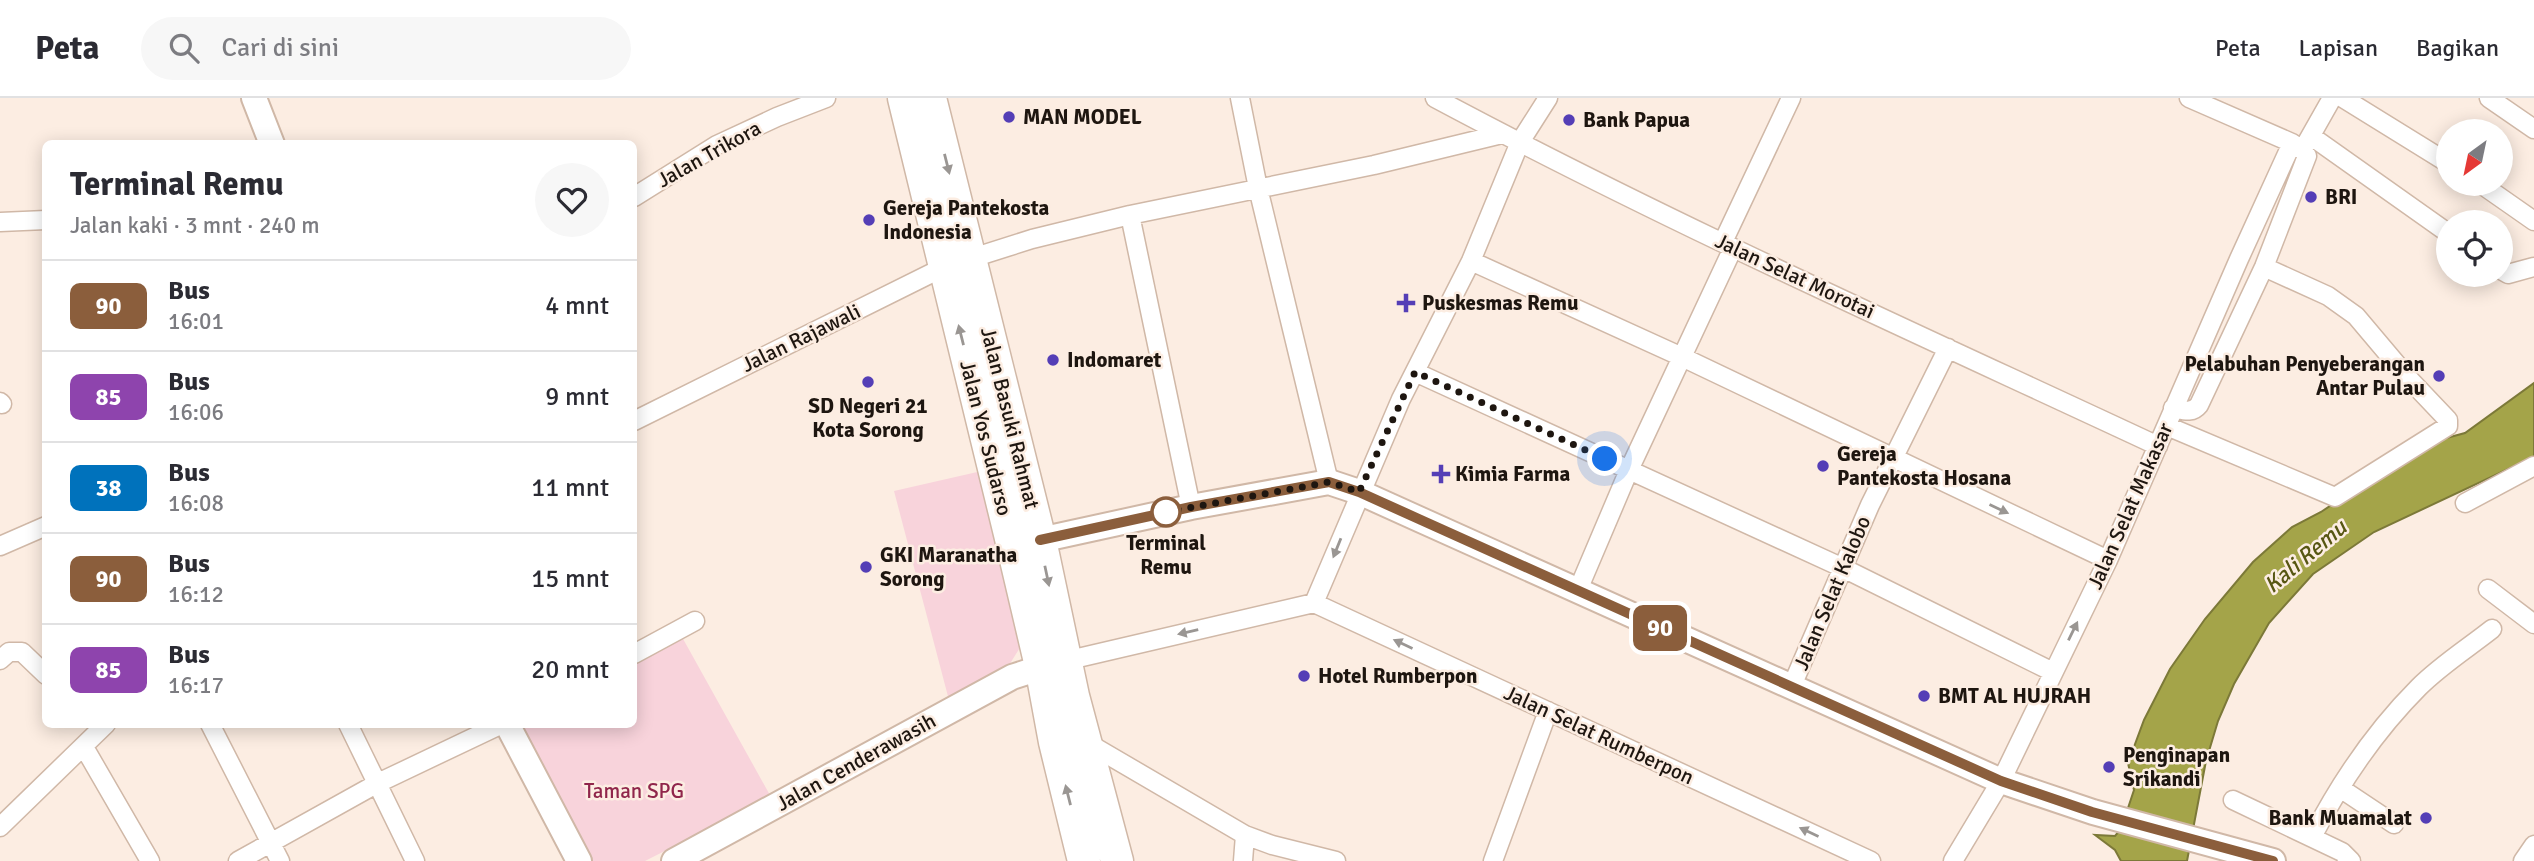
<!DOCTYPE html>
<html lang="id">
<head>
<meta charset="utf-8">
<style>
	body { margin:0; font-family:Signika,sans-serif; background:#f7f7f7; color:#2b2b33; height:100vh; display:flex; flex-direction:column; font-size:26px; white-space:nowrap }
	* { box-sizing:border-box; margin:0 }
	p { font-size:23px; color:#7c7c81 }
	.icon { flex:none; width:38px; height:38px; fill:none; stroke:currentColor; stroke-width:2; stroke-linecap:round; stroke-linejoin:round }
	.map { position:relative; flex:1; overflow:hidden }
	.drawer { position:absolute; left:42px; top:42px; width:595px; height:588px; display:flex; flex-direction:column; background:#fff; border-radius:10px; box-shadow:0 4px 18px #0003 }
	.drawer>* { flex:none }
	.badge { padding:0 14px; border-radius:10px; font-size:24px; line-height:46px }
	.needle { width:46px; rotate:213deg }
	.fabs { position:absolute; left:2436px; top:21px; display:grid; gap:14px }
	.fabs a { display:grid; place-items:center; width:77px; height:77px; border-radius:50%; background:#fff; box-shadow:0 4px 18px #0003; font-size:35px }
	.you { position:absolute; width:35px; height:35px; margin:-18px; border:5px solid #fff; border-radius:50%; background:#1a73e8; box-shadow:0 0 0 10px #1a73e833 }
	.map>.badge { position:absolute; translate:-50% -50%; box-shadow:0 0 0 4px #fff }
	.round { display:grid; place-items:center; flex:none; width:74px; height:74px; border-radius:37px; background:#f7f7f7 }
	.headline { display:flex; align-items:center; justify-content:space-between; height:119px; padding:0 28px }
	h1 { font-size:33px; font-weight:700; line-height:52px }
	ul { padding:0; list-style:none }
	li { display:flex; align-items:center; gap:21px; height:91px; padding:0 28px; border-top:2px solid #e1e1e2 }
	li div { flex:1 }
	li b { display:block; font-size:26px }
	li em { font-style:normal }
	li .badge { min-width:77px; font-weight:700; text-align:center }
	header { display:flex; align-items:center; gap:42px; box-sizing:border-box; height:98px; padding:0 35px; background:#fff; border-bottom:2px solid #e1e1e2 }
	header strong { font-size:33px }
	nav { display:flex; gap:38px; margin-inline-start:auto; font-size:24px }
	.search { width:490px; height:63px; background:#f7f7f7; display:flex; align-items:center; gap:18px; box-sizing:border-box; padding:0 24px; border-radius:38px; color:#7c7c81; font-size:26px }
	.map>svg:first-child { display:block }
	.green { fill:#f8d3db }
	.water { fill:#a4a449; stroke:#7c7938; stroke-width:2 }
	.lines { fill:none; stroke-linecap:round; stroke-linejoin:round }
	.street-casing { stroke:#d0b8a7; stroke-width:21 }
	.secondary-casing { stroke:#d0b8a7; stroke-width:28 }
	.highway-casing { stroke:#d0b8a7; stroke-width:35 }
	.street { stroke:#fff; stroke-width:18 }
	.secondary { stroke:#fff; stroke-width:24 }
	.highway { stroke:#fff; stroke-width:32 }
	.oneway { fill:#9a9693 }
	.line-casing { stroke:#fff; stroke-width:16 }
	.line { stroke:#8b5e3c; stroke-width:10 }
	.walk { stroke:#1e1610; stroke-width:7; stroke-dasharray:0 12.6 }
	.poi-dot { fill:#543eb6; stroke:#fcede2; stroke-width:2.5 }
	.stop-dot { fill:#fff; stroke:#8b5e3c; stroke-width:3.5 }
	.labels { text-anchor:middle; stroke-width:5; stroke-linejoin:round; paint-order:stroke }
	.poi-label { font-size:21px; font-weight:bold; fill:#1e1610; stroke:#fcede2; text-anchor:start }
	.street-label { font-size:21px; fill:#1e1610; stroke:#fcede2 }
	.stop-label { font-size:21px; font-weight:bold; fill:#1e1610; stroke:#fcede2 }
	.park-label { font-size:21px; fill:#90264b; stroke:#fcede2 }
	.water-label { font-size:23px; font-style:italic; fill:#575612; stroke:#fcede2 }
</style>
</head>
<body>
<header>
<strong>Peta</strong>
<div class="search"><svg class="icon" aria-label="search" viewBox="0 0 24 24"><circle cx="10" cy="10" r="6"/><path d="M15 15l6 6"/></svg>Cari di sini</div>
<nav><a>Peta</a><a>Lapisan</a><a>Bagikan</a></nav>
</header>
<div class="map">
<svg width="2534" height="763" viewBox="0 0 2534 763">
	<rect width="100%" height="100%" fill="#fcede2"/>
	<path class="green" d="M986 372 1026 540 1001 580 950 606 894 393Z
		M682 539 771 699 645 763H592L519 627 634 626V565Z"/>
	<path class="water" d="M2534 285V359L2374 434 2313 476 2269 525 2234 586 2218 623 2206 663 2187 763H2121L2115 752 2095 737 2115 738 2121 731 2134 692 2128 665 2144 622 2170 571 2205 521 2253 464 2292 429 2321 414 2364 385 2439 342 2465 335Z"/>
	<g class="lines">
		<g class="street-casing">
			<path id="street" d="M1240 0 1258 90 1329 384
				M1435 0C1671 126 1916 235 2158 348
				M2343 0 2448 65
				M2489 0 2534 31
				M2311 38 2448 135
				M2306 46 2332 0
				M2481 86 2534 123
				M634 99 717 47 777 19 826 0
				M1130 117 1191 409
				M0 124 46 122
				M1723 144 1791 0
				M1471 163 1682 259 2108 462
				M2501 172 2508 176 2534 169
				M1415 274 1841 469 2053 574
				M0 304 2 306
				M2173 310C2183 312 2192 316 2199 307L2264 169 2307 58 2303 52 2292 45 2189 0
				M634 323 944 169 1032 141 1130 117 1374 67 1502 36
				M2167 328 2335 399 2448 328V322L2410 282 2356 218 2328 198 2264 169
				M2465 405 2534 368
				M0 448 46 428
				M2488 491 2534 526
				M1578 492 1629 372 1733 150
				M1314 505 1401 301 1471 163 1520 44 1548 0
				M634 556 695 523
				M0 562 9 554H22L46 577
				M1065 563 1314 505 1871 763
				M1791 590 1870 407 1948 250
				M210 626 280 763
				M348 626 415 763
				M1086 644 1245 737 1272 747 1336 763
				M84 649 150 763
				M2340 690 2394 726
				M2233 702 2342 754 2351 763
				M0 729 106 626
				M2312 739C2340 685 2376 632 2419 589 2441 567 2468 550 2492 531
				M238 763 378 685 502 626
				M1243 763 1245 737
				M1493 763 1548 613
				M1953 763 2001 683 2108 462 2239 161 2292 45
				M2523 763 2534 747"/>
		</g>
		<g class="secondary-casing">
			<path id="secondary" d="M254 0 272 46
				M1040 442 1191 409 1329 384 1359 394 1421 422 2001 683 2093 714 2273 763
				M507 626 579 763
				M674 763 1012 579 1058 564"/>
		</g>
		<g class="highway-casing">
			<path id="highway" d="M904 0 1010 436 1041 568 1055 644 1084 763
				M930 0 1040 442 1073 598 1117 763"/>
		</g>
		<use href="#street" class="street"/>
		<use href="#secondary" class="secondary"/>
		<use href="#highway" class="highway"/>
	</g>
	<defs><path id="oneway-solid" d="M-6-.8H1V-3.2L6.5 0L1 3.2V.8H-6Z" transform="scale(1.75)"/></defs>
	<g class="oneway">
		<use href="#oneway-solid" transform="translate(947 66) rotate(76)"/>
		<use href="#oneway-solid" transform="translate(961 237) rotate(-104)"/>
		<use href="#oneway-solid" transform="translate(1999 411) rotate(25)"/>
		<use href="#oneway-solid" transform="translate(1337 450) rotate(112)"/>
		<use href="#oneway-solid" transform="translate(1047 478) rotate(78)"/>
		<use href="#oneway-solid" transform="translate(2073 533) rotate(-64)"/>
		<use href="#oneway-solid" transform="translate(1188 534) rotate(167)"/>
		<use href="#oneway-solid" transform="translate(1403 546) rotate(-155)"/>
		<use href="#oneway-solid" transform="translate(1068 697) rotate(-104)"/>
		<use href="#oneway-solid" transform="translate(1809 734) rotate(-155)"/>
	</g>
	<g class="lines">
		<g class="line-casing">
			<path id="line" d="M1040 442 1191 409 1329 384 1359 394 1421 422 2001 683 2092 714 2273 763"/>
		</g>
		<use href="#line" class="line"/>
		<path class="walk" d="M1166 414 1329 384 1359 394 1415 274 1605 361"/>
	</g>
	<g class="poi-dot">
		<circle cx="1009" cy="19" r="7"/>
		<circle cx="1569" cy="22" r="7"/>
		<circle cx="2311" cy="99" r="7"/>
		<circle cx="869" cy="122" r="7"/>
		<path d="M1402.5 194.5h7v7h7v7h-7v7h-7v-7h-7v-7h7z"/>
		<circle cx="1053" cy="262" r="7"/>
		<circle cx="2439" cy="278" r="7"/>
		<circle cx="868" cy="284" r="7"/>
		<circle cx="1823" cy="368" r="7"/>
		<path d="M1437.5 365.5h7v7h7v7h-7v7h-7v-7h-7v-7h7z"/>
		<circle cx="866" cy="469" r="7"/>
		<circle cx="1304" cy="578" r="7"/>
		<circle cx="1924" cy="598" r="7"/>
		<circle cx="2109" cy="669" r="7"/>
		<circle cx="2426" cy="720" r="7"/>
	</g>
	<circle class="stop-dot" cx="1166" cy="414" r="14"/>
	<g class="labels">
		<g class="poi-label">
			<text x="1023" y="26">MAN MODEL</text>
			<text x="1583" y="29">Bank Papua</text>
			<text x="2325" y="106">BRI</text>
			<text x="883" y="117">Gereja Pantekosta<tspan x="883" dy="24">Indonesia</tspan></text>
			<text x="1422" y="212">Puskesmas Remu</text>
			<text x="1067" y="269">Indomaret</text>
			<text x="2425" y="273" text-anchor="end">Pelabuhan Penyeberangan<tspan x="2425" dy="24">Antar Pulau</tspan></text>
			<text x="868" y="315" text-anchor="middle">SD Negeri 21<tspan x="868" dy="24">Kota Sorong</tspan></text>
			<text x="1837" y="363">Gereja<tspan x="1837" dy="24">Pantekosta Hosana</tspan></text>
			<text x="1455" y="383">Kimia Farma</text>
			<text x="880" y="464">GKI Maranatha<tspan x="880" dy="24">Sorong</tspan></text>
			<text x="1318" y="585">Hotel Rumberpon</text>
			<text x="1938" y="605">BMT AL HUJRAH</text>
			<text x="2123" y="664">Penginapan<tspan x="2123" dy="24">Srikandi</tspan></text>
			<text x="2412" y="727" text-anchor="end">Bank Muamalat</text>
		</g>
		<g class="street-label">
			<text transform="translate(709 56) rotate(-29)" y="7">Jalan Trikora</text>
			<text transform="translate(1795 178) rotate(25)" y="7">Jalan Selat Morotai</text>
			<text transform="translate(801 240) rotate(-26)" y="7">Jalan Rajawali</text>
			<text transform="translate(1010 320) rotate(76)" y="7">Jalan Basuki Rahmat</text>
			<text transform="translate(986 340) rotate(76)" y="7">Jalan Yos Sudarso</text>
			<text transform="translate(2130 408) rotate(-66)" y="7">Jalan Selat Makasar</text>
			<text transform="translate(1832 495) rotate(-67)" y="7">Jalan Selat Kalobo</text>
			<text transform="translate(1599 637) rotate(25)" y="7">Jalan Selat Rumberpon</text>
			<text transform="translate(856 664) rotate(-29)" y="7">Jalan Cenderawasih</text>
		</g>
		<g class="stop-label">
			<text x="1166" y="452">Terminal<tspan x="1166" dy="24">Remu</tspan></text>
		</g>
		<g class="park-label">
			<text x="634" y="700">Taman SPG</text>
		</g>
		<g class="water-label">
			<text transform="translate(2305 458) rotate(-40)" y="8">Kali Remu</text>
		</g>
	</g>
</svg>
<div class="fabs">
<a><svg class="needle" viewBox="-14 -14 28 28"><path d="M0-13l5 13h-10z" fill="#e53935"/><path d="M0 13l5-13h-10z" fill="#7c7c81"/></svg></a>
<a><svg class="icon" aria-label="locate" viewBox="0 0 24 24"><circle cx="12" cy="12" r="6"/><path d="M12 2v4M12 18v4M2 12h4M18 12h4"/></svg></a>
</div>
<div class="you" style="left:1605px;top:361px"></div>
<b class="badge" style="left:1660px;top:530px;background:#8b5e3c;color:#fff">90</b>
<section class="drawer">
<div class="headline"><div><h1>Terminal Remu</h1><p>Jalan kaki · 3 mnt · 240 m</p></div><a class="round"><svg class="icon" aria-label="heart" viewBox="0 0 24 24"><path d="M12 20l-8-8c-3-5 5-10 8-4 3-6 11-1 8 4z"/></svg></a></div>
<ul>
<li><span class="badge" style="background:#8b5e3c;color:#fff">90</span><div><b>Bus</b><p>16:01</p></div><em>4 mnt</em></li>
<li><span class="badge" style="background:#8e44ad;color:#fff">85</span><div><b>Bus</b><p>16:06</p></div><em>9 mnt</em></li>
<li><span class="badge" style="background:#0072bc;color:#fff">38</span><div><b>Bus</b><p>16:08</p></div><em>11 mnt</em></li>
<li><span class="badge" style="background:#8b5e3c;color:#fff">90</span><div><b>Bus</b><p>16:12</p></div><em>15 mnt</em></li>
<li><span class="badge" style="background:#8e44ad;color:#fff">85</span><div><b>Bus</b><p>16:17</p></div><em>20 mnt</em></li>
</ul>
</section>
</div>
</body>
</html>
